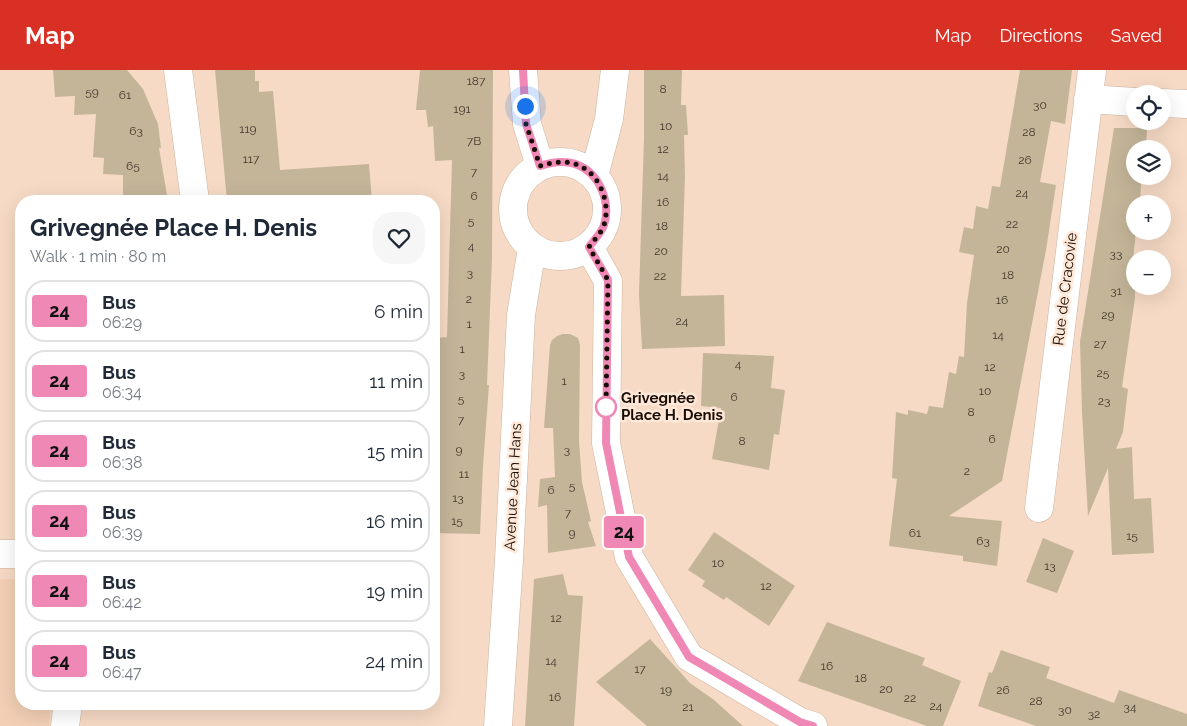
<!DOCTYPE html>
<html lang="en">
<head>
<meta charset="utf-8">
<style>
	body { margin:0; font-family:Raleway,sans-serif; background:#f6f6f7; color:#1f2937; height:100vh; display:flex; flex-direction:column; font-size:19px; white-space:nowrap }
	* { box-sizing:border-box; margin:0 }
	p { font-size:16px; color:#747a83 }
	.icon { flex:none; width:28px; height:28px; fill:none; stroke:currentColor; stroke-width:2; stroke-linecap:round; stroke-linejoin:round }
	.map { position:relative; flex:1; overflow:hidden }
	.details { position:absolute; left:15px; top:125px; width:425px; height:515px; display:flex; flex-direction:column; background:#fff; border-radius:20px; box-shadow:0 5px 20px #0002 }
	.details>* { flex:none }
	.badge { padding:0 10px; border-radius:4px; font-size:18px; line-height:32px }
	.controls { position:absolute; left:1126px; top:15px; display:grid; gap:10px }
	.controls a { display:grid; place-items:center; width:45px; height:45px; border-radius:50%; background:#fff; box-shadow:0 5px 20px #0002; font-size:25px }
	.you { position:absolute; width:25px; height:25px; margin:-12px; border:4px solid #fff; border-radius:50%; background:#1a73e8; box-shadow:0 0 0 8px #1a73e833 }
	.map>.badge { position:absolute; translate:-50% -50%; box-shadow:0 0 0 2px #fff }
	.round { display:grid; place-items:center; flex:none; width:52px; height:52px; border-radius:20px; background:#f6f6f7 }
	.head { display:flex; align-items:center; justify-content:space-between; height:85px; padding:0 15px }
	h1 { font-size:24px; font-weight:700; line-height:38px }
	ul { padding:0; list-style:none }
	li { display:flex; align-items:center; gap:15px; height:62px; margin:0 10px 8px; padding:0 5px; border:2px solid #e0e1e3; border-radius:20px }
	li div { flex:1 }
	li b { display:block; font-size:19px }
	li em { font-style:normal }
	li .badge { min-width:55px; font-weight:700; text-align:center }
	header { display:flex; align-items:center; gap:30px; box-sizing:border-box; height:70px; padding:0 25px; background:#d93025; color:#fff }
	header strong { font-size:24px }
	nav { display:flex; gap:28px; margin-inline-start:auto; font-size:18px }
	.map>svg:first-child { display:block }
	.built { fill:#f2cfb5 }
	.building { fill:#c4b599 }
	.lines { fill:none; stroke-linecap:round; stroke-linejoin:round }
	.minor-casing { stroke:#cdb29d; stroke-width:29 }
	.minor { stroke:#fff; stroke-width:28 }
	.line-casing { stroke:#fff; stroke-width:11 }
	.line { stroke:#f088b6; stroke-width:8 }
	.walk { stroke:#180e07; stroke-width:5; stroke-dasharray:0 9 }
	.stop-dot { fill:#fff; stroke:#f088b6; stroke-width:2.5 }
	.labels { text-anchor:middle; stroke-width:5; stroke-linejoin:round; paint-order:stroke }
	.number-label { font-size:12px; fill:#43382c }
	.street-label { font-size:15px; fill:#180e07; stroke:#ffe8d7 }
	.stop-label { font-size:15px; font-weight:bold; fill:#180e07; stroke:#ffe8d7; text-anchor:start }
</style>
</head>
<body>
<header>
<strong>Map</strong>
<nav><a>Map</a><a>Directions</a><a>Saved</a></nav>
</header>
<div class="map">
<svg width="1187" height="656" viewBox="0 0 1187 656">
	<rect width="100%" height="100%" fill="#f6dac5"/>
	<path class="built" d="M0 509H21V634H51L49 656H0Z"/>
	<path class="building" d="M53 0H127L143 19 158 54 161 78H159L168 131 123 130V105L103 104 104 88 93 87 96 44 74 45 75 26 55 27Z
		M215 0H255V11H259V22L273 21 280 100 369 94 372 131H227Z
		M420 0H493L492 188 487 315H489L483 396 480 464 434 463V316H436V268L447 267 452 90 435 91 433 56 428 57 426 40H416Z
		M644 0H682L681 35H686L688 65H684L685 106 681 226 724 225 725 276 642 279 639 224 644 68Z
		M1020 0H1072L1065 54 1051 51 1040 112 1056 115 1046 180 1002 411 949 446 1002 451 997 496 963 491V486L889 476 897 409 892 408 896 342 908 345V340L927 344 929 336 943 338 949 302 956 304 959 286 964 287 967 233 974 185 959 182 964 157 973 159 976 136 988 139 992 116 1000 117Z
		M1114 58H1147L1146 79H1135V106H1144V113H1141L1140 134H1135L1136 161 1132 200H1135V228L1122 317 1128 319 1123 362 1116 379 1132 377 1134 429 1151 428 1154 483 1112 485 1108 398 1088 446 1082 342 1080 272Z
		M563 264H570L578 268 580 275 579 371 582 412 591 451 588 452 596 476 548 483 547 435 538 437 540 409 555 407 553 358H544L550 275 552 270 557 266Z
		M703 283 774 286 771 318 785 320 779 365 774 364 769 400 712 389 721 338 701 336Z
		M714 462 795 516 769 556 726 527 724 530 702 516 705 511 688 500Z
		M1043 468 1074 481 1057 523 1026 512Z
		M563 504 568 525 583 526 574 656H525L534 509Z
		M827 552 925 588 922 595 961 611 943 656H927L798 611Z
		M650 569 690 613 714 630 743 656H647L596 612Z
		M1001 580 1050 597 1046 608 1114 633 1119 620 1187 644V656H1036L978 636 989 602 992 603Z"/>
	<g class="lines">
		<g class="minor-casing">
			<path id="minor" d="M178 0 195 131
				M523 0 527 54 540 96
				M1088 29 1135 32
				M1162 33 1187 34
				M513 139a47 47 0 1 1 94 0a47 47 0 1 1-94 0Z
				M594 106 609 49 615 0
				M589 177 608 211 606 373 629 487 689 587 800 652 813 656
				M1039 438 1092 0
				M0 484H21
				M65 656 68 634
				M498 656 509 490 521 245 532 178"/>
		</g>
		<use href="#minor" class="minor"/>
	</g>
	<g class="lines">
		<g class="line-casing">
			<path id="line" d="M523 0 526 54 540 96C552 92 566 90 578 95 600 104 611 133 604 155 602 162 593 171 589 177L608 210 606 373 629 487 689 587 800 652 813 656"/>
		</g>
		<use href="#line" class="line"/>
		<path class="walk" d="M525 36 526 54 540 96C552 92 566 90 578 95 600 104 611 133 604 155 602 162 593 171 589 177L608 210 606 337"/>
	</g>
	<circle class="stop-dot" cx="606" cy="337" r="10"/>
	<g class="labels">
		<g class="number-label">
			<text x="476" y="15">187</text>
			<text x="663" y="23">8</text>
			<text x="92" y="26">59</text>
			<text x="125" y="29">61</text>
			<text x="1040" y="39">30</text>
			<text x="462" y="43">191</text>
			<text x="666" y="60">10</text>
			<text x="248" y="63">119</text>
			<text x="136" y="65">63</text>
			<text x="1029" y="66">28</text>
			<text x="474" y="75">7B</text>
			<text x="663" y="83">12</text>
			<text x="251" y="93">117</text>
			<text x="1025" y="94">26</text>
			<text x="133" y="100">65</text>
			<text x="474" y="106">7</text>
			<text x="663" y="110">14</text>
			<text x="1022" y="127">24</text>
			<text x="474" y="130">6</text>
			<text x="663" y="136">16</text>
			<text x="471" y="155">5</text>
			<text x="1012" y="158">22</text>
			<text x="662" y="160">18</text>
			<text x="471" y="180">4</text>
			<text x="1003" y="183">20</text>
			<text x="661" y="185">20</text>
			<text x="1116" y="188">33</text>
			<text x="470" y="207">3</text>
			<text x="1008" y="209">18</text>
			<text x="660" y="210">22</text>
			<text x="1116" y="225">31</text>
			<text x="469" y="233">2</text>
			<text x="1002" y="234">16</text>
			<text x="1108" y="249">29</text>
			<text x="682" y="255">24</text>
			<text x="469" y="258">1</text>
			<text x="998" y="269">14</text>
			<text x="1100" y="278">27</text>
			<text x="462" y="283">1</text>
			<text x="738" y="298">4</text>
			<text x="990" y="301">12</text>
			<text x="1103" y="307">25</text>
			<text x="462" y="308">3</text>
			<text x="564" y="315">1</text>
			<text x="985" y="325">10</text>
			<text x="734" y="331">6</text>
			<text x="461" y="333">5</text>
			<text x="1104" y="335">23</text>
			<text x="971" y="346">8</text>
			<text x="461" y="354">7</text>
			<text x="992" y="373">6</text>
			<text x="742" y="375">8</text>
			<text x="459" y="384">9</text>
			<text x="567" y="384">3</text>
			<text x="967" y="405">2</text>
			<text x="464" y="408">11</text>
			<text x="572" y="420">5</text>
			<text x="551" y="424">6</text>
			<text x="458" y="432">13</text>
			<text x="568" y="447">7</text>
			<text x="457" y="455">15</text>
			<text x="572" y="467">9</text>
			<text x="915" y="467">61</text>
			<text x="1132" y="470">15</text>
			<text x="983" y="475">63</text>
			<text x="718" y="497">10</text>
			<text x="1050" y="500">13</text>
			<text x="766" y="520">12</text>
			<text x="556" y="552">12</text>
			<text x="551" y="595">14</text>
			<text x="827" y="600">16</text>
			<text x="640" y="603">17</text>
			<text x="861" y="612">18</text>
			<text x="886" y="623">20</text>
			<text x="666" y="624">19</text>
			<text x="1003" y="624">26</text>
			<text x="555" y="631">16</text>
			<text x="910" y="632">22</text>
			<text x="1036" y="635">28</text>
			<text x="936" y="640">24</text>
			<text x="688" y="641">21</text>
			<text x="1130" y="641">34</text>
			<text x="1065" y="644">30</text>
			<text x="1094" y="648">32</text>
		</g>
		<g class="street-label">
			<text transform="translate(1065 219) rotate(-83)" y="5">Rue de Cracovie</text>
			<text transform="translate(513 417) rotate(-87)" y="5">Avenue Jean Hans</text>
		</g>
		<g class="stop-label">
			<text x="621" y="333">Grivegnée<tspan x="621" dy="17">Place H. Denis</tspan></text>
		</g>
	</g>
</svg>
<div class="controls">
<a><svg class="icon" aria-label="locate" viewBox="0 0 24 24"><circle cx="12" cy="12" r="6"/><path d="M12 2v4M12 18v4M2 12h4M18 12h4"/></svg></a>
<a><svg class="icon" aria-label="layers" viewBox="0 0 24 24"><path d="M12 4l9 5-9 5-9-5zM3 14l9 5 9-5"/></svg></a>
<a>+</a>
<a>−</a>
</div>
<div class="you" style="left:525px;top:36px"></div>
<b class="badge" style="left:624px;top:462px;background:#f088b6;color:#111">24</b>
<section class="details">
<div class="head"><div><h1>Grivegnée Place H. Denis</h1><p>Walk · 1 min · 80 m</p></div><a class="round"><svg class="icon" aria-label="heart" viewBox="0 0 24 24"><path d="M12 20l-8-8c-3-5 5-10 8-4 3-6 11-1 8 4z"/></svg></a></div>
<ul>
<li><span class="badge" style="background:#f088b6;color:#111">24</span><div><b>Bus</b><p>06:29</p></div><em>6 min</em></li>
<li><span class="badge" style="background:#f088b6;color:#111">24</span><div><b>Bus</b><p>06:34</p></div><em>11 min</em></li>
<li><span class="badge" style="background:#f088b6;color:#111">24</span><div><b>Bus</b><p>06:38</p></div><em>15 min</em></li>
<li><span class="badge" style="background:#f088b6;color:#111">24</span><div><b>Bus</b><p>06:39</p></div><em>16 min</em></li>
<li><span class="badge" style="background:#f088b6;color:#111">24</span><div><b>Bus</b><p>06:42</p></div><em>19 min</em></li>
<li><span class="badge" style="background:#f088b6;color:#111">24</span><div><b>Bus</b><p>06:47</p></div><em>24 min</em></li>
</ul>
</section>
</div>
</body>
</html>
